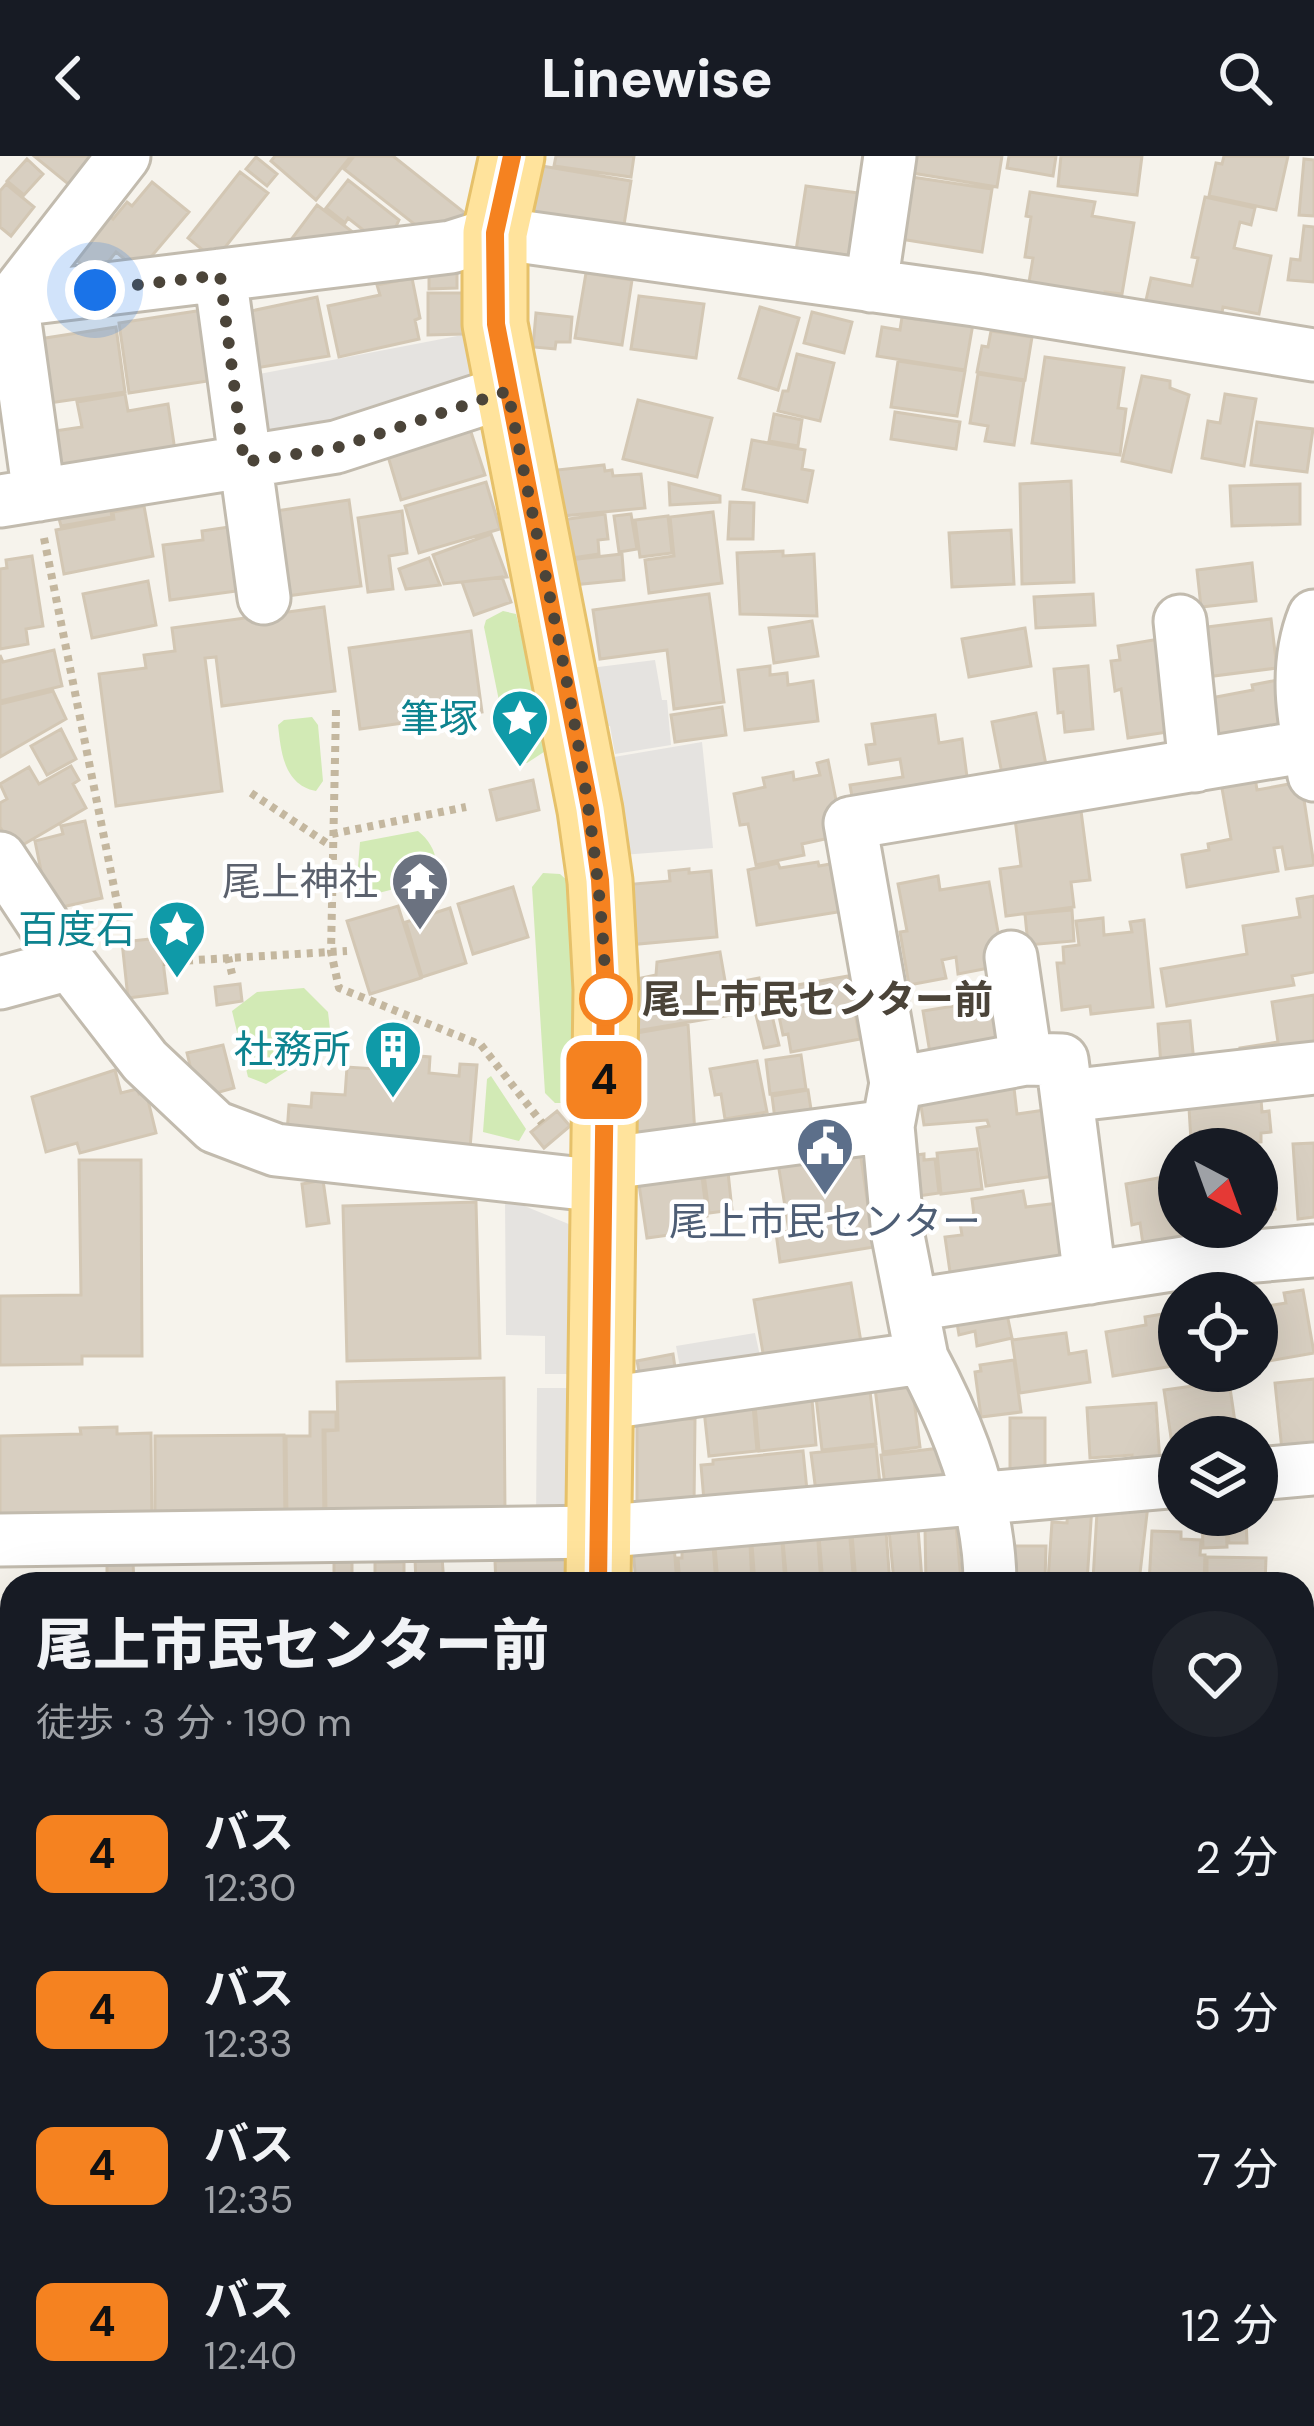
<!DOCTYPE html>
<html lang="ja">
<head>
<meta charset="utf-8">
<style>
	body { margin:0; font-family:"DM Sans","Noto Sans JP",sans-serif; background:#20242c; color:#f1f3f6; height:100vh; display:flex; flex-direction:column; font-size:45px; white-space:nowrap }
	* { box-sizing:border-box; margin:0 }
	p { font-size:39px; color:#9ea1a6 }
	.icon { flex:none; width:66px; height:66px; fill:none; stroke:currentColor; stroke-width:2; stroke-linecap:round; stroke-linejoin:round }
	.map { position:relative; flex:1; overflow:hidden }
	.side { position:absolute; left:0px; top:1416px; width:1314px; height:855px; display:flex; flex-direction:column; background:#171b24; border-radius:36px 36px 0 0; box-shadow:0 12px 48px #0002 }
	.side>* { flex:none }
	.badge { padding:0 24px; border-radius:18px; font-size:42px; line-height:78px }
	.needle { width:78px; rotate:139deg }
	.fabs { position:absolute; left:1158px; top:972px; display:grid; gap:24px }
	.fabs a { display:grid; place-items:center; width:120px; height:120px; border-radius:50%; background:#171b24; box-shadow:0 12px 48px #0002; font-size:60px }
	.you { position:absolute; width:60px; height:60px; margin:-30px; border:9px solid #fff; border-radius:50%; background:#1a73e8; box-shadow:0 0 0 18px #1a73e833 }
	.map>.badge { position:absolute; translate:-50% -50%; box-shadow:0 0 0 6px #fff }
	.round { display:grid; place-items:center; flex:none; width:126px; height:126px; border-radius:63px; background:#20242c }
	.summary { display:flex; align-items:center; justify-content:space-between; height:204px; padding:0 36px }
	h1 { font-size:57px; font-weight:800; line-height:90px }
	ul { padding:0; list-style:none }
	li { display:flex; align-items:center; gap:36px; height:156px; padding:0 36px }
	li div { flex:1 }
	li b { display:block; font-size:45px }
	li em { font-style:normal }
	li .badge { min-width:132px; font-weight:700; text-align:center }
	header { display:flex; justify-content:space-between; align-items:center; height:156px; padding:0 36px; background:#171b24; font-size:54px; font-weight:800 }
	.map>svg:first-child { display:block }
	.green { fill:#d2eab5 }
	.parking { fill:#e5e3e0 }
	.building { fill:#d8cfc1; stroke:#d3c7b4; stroke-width:3 }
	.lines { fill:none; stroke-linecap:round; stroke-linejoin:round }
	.minor-casing { stroke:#c2bbae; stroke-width:57 }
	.major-casing { stroke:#e6c16a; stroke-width:69 }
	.path { stroke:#c4b79f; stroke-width:8; stroke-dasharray:6 6; stroke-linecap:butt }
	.minor { stroke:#fff; stroke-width:51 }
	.major { stroke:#ffe39c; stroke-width:63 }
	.line-casing { stroke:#fff; stroke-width:27 }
	.line { stroke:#f58220; stroke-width:18 }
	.walk { stroke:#4b4439; stroke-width:12; stroke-dasharray:0 21.6 }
	.stop-dot { fill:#fff; stroke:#f58220; stroke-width:6 }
	.labels { text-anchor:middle; stroke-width:9; stroke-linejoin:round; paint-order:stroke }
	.culture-label { font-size:39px; fill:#0d838f; stroke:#fff; text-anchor:end }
	.worship-label { font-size:39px; fill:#5b616d; stroke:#fff; text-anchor:end }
	.stop-label { font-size:39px; font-weight:bold; fill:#4b4439; stroke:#fff; text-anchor:start }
	.service-label { font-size:39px; fill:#4e5e75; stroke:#fff }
</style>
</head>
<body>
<header><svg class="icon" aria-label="back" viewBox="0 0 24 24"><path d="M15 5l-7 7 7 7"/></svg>Linewise<svg class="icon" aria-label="search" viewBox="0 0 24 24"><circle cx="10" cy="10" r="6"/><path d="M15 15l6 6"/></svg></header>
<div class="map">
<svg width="1314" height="2270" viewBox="0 0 1314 2270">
	<rect width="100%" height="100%" fill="#f6f3ec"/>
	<path class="green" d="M503 455 516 458 550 592 527 607 516 603 508 589 484 471 486 464Z
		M312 561 318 569 323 625 316 635C284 629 281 596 278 569L284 564Z
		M418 675C433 687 443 707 429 724L363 741 356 735 360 686Z
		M543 717 560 718 570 727 575 801 576 935 563 947H555L545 937 532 731Z
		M304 832 328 856 331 882 326 890 266 928 248 921 232 855 257 836Z
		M491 920 526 973 519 985 483 976 487 923Z"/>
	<path class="parking" d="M473 177 476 236 251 296 239 222Z
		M655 504 662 544H667L671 589 615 598 610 570 601 571 590 512Z
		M702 586 713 692 622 699 608 602Z
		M505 1042 576 1071 575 1218H545V1180L506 1179Z
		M755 1177 763 1214 683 1228 676 1190Z
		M537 1232H575L574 1370H536Z"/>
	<path class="building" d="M34 0H90L100 9 78 36Z
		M275 0H351L316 44 271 5Z
		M354 0H393L466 58 441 89 344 13Z
		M556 0H634L631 21 554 10Z
		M909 0H1002L997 31 906 16Z
		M1009 0H1056L1053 20 1007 12Z
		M1061 0H1142L1137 39 1058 30Z
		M1224 0H1288L1276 54 1209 40 1216 7 1222 8Z
		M256 1 277 18 267 30 246 13Z
		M27 3 43 18 24 39 7 25Z
		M1304 3 1314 4V60L1299 59Z
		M542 10 631 25 620 94 523 72 533 12Z
		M240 16 268 37 215 104 188 82Z
		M905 20 992 33 982 96 894 82 897 61 907 62 909 54 895 52Z
		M348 24 399 64 386 92 348 62 345 67 326 52Z
		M152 26 189 56 139 115 116 96 96 121 65 94 100 51 113 63 127 46 132 50Z
		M6 28 34 51 11 80 0 71V35Z
		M806 30 866 38 855 110 795 101Z
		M1030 36 1095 46 1092 60 1134 67 1122 138 1105 136 1104 142 1027 138 1033 102 1025 101 1031 61 1026 60Z
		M1205 41 1255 52 1251 69 1240 66 1234 92 1271 100 1259 158 1223 151 1220 168 1144 153 1151 122 1192 130 1198 102 1192 101Z
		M317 49 358 80 284 93Z
		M1304 70 1314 71V126L1288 124 1291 103 1300 104Z
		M429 116H457V132L429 133Z
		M586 117 632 124 622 189 575 182Z
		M412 122 420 162 415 164 419 183 339 201 328 150 380 139 377 129Z
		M428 137H464V178L428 179Z
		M639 140 704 148 696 202 631 193Z
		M317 141 329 200 249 213 237 158Z
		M760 151 799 162 778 234 739 222Z
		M203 154 214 224 129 237 119 167Z
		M922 155 975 156 965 214 877 200 882 171 900 174 902 161 921 164Z
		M812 156 852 166 844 197 804 187Z
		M536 157 572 161 570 186H556L555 193 533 191Z
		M116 171 125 236 35 249 26 185Z
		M991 175 1032 181 1025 224 977 216 982 190 988 191Z
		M797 198 834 207 820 265 778 255 783 235H788Z
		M1045 201 1124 212 1118 252 1126 253 1120 299 1032 287Z
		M898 205 965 215 957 260 891 251Z
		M978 218 1024 225 1014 289 985 285 988 270 970 267Z
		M1142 220 1170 225V232L1189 239 1171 316 1122 305Z
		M125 238 128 255 168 248 177 308 57 329 48 276 82 271 77 246Z
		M1225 238 1256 243 1244 310 1202 302 1208 265 1220 267Z
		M638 244 712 262 697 321 623 303Z
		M895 256 960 266 956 293 891 283Z
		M774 258 802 264 798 290 769 285Z
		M1257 266 1313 273 1307 316 1251 309Z
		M470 273 485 319 401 344 387 297Z
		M752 284 805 294 802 313 813 315 807 346 743 333Z
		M604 309 605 315 612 314 613 320 641 318 645 352 562 360 557 314Z
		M1071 325 1074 426 1022 428 1020 328Z
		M486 326 500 373 419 397 405 350Z
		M669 327 720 340V346L670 349Z
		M1300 328V368L1232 370 1230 330Z
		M349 344 361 430 287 440 276 355Z
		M730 346 754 347 753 383H728Z
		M110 349 112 361 61 370 58 359Z
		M144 350 153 400 64 418 56 374 114 363 113 356Z
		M402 355 407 397 389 400 393 433 368 436 358 362Z
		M713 356 722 427 649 437 645 404 674 400 670 361Z
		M605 358 608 383 598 384 599 398 565 403 561 364Z
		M631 358 637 393 619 396 614 360Z
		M668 360 672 397 640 401 635 364Z
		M236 370 244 434 170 444 163 389 203 384 202 375Z
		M1011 374 1014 428 952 431 949 377Z
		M491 378 507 421 444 428 433 399Z
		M783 395V400L814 398 817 460 740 458 737 397Z
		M622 398 624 424 572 429 569 404Z
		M32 400 43 470 26 473 28 488 0 493V413L7 412 6 404Z
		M429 402 440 429 406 433 399 413Z
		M1252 407 1256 445 1201 451 1197 414Z
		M502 421 511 446 474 459 462 426Z
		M148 425 156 469 92 482 83 438Z
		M709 438 724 546 674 553 667 494 600 503 593 454Z
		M1093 438 1095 469 1036 472 1034 441Z
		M324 451 335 535 222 550 216 501 205 502 222 635 116 650 99 518 146 512 144 499 175 495 172 472Z
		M1271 463 1277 512 1190 523 1183 474Z
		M812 465 818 500 774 507 769 472Z
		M1025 472 1031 510 969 521 962 483Z
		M471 475 482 556 360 573 349 492Z
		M1171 481 1174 575 1128 582 1121 533 1115 535 1111 505 1120 504 1118 490Z
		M54 494 62 530 0 545V499L3 506Z
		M770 510V519L787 517 788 529 813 525 818 565 745 574 738 514Z
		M1088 510 1093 573 1065 576 1063 556 1058 557 1054 513Z
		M1283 523 1289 585 1200 602 1190 546 1253 534 1252 529Z
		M53 535 66 563 0 601V548Z
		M722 551 726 579 675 586 671 559Z
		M1036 557 1047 614 1003 623 992 566Z
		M935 559 939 587 962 583 969 636 854 652 850 629 903 621 900 603 869 608 866 589 875 588 872 568Z
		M61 573 76 603 47 619 31 590Z
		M828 604 843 679 802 688 804 699 756 709 748 668 740 669 734 638 765 631 763 622 793 616 794 624 820 619 817 607Z
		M71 610 79 624 73 628 86 652 14 694 0 671V647L7 643 0 628 29 611 39 628Z
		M1299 611 1314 709 1286 713 1282 691 1274 692 1278 715 1187 731 1182 699 1209 694 1208 688 1231 683 1220 621 1254 615 1257 634 1289 628 1286 613Z
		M533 624 539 654 497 664 490 634Z
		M1081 655 1090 724 1071 726 1074 751 1006 760 1000 713 1021 710 1015 663Z
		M85 665 102 742 49 754 35 685 63 678 61 670Z
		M818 706 819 710 841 706 850 754 757 769 748 714 778 707 780 712Z
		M689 713V717L711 715 717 781 627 789 622 729 670 725 669 715Z
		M938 720 940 734 989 726 1004 809 958 818 956 801 942 804 946 822 909 829 900 776 907 775 898 728Z
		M513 731 528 781 473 798 458 748Z
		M1314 740V816L1292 820 1294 829 1167 850 1161 813 1247 798 1243 770 1300 761 1297 743Z
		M398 750 421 822 370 838 347 765Z
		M450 752 466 807 422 821 406 766Z
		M1072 754 1074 785 1028 789 1025 758Z
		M1103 762 1104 779 1132 776 1130 766 1144 764 1153 851 1091 858 1090 850 1062 854 1057 807H1064L1063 791 1079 789 1076 765Z
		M160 782 167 837 128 842 122 786Z
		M720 796 731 859 630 876 632 824 656 819 657 806Z
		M848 820 860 883 791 896 788 878 783 879 776 846 782 844V838L798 835 797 829Z
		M759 822 764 847 732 853 728 828Z
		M240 828 242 845 217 849 215 831Z
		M1003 835 1012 890 931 903 923 855 973 847 971 840Z
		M1314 839V903L1243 914 1240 892 1278 886 1272 846Z
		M771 855 779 889 764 892 756 859Z
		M1190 865 1194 907 1161 910 1158 868Z
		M688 868 695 978 622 994 625 923 639 917 631 878Z
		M223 889 234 932 198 942 187 897Z
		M393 898 430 901 429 917 459 920 460 908 477 909 470 992 287 977 289 949 311 951 312 937 345 939 347 911 392 914Z
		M801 899 806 933 770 938 766 904Z
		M757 905 767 956 725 963 721 938 715 939 710 913Z
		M115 914 121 937 137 933 139 938 146 936 156 977 80 997 77 987 46 996 32 941Z
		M1260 930 1262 956 1269 955 1271 976 1261 977V986L1217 990 1216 983 1191 985 1189 952H1195L1193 936Z
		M918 931 989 935 1014 932 1017 958 1059 952 1068 1018 986 1030 977 972 989 970 987 964 924 969Z
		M808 934 813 966 776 971 772 940Z
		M557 955 570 970 544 992 531 976Z
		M1314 987V1061L1298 1063 1293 988Z
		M977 993 982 1033 941 1038 937 997Z
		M860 995 874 1091 780 1106 776 1077 789 1075 778 1007Z
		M924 998V1004L935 1003 939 1037 904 1042 899 1001Z
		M1267 1003 1275 1053 1257 1057V1004Z
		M79 1004H141L142 1200H82V1208L0 1209V1140L81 1139Z
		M701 1013 707 1060 689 1063 691 1076 647 1082 638 1022Z
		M728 1016 732 1054 709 1057 704 1018Z
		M1179 1018V1071L1185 1096 1145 1102 1140 1067 1132 1069 1126 1028Z
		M323 1024 329 1067 307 1070 302 1028Z
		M1023 1035 1026 1051 1067 1046 1077 1113 952 1130 945 1081 962 1079 959 1061 974 1059 972 1043Z
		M476 1046 480 1202 347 1205 343 1050Z
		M851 1127 861 1186 764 1203 754 1144Z
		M1303 1134 1314 1197 1257 1207V1162L1263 1161 1261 1151 1286 1147 1284 1137Z
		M1003 1139 1012 1182 977 1190 975 1175 959 1179 954 1149Z
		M1174 1156 1179 1209 1113 1220 1106 1176 1146 1169 1145 1161Z
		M1066 1177 1069 1198 1086 1195 1090 1226 1020 1237 1012 1184Z
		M673 1198 677 1225 642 1230 637 1205Z
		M1014 1204 1021 1256 981 1261 975 1216 981 1215 980 1209Z
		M911 1220 920 1291 883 1296 874 1224Z
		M504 1222 505 1359 326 1362 325 1275 338 1274 337 1226Z
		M1314 1223V1299L1282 1294 1275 1227Z
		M1229 1225 1235 1266 1199 1272 1200 1281H1179V1294L1173 1295 1164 1234Z
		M870 1235 876 1288 822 1294 816 1241Z
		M812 1244 816 1289 759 1295 755 1249Z
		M1156 1247 1160 1307 1132 1309V1299L1090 1302 1087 1252Z
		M753 1249 757 1295 709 1300 704 1254Z
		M310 1256H336V1274H323L324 1366H287L286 1280H310Z
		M637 1262 695 1263 694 1349 637 1362Z
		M1010 1262H1045V1319H1010Z
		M117 1271V1278L151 1277 152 1368 0 1371V1280L81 1278 80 1272Z
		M284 1279 285 1366 155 1367V1280Z
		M876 1290 881 1337 816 1336 811 1297Z
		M949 1291 953 1329 886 1337 881 1299Z
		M803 1295 808 1344 704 1345 701 1309 713 1308V1304Z
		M1068 1349 1092 1350 1087 1426 1048 1424 1052 1366 1067 1367Z
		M1148 1349 1139 1426 1093 1424 1097 1356Z
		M1202 1359H1226L1227 1391 1203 1392Z
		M1227 1359H1246L1247 1387H1229Z
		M956 1369 961 1424 926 1428 925 1372Z
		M849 1371 854 1428H823L819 1380Z
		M817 1372 821 1428H787L782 1375Z
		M918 1372 922 1424 894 1426 889 1374Z
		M886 1375 890 1428 856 1426 852 1378Z
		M1152 1375 1181 1376V1383L1201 1384 1200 1399H1205L1204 1428H1149Z
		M782 1385 785 1428H755L752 1388Z
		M750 1388 752 1428H718L715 1390Z
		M674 1389 677 1428H636L633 1392Z
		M713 1389 716 1428H680L678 1402H682V1392Z
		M1012 1390H1046L1045 1425 993 1424Z
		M442 1401 444 1428H416L415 1402Z
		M1207 1401 1266 1402 1265 1428H1207Z
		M569 1404V1428H496L495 1405Z
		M334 1405H352V1428H334Z
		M107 1406H133L134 1428H107Z
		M375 1406H404V1428H375Z
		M1311 1752 1314 1798 1302 1800V1754Z
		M1314 1824V1880L1302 1881V1825Z
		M4 1891H12V1943H1Z
		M1314 2153V2205L1302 2207V2155Z
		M4 2251H12V2259H53V2270H3Z
		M64 2259H110L109 2270H63Z
		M118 2259H164L163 2270H117Z
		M200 2259H219V2270H172L173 2261 200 2263Z
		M335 2259H386L385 2270H334Z
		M647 2259H710L713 2270H642L649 2267Z
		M713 2259H837L840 2270H716Z
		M998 2259H1081L1082 2270H999Z
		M1090 2259H1150L1152 2270H1092Z
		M1216 2259H1250L1251 2270H1213L1218 2269Z
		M1255 2259H1298L1300 2270H1257Z
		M226 2260 271 2263V2270H226Z"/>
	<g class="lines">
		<g class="minor-casing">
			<path id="minor" d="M220 119 264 442
				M871 130 890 0
				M0 146 451 91 495 77 975 144 1314 199
				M39 339 12 144 124 0
				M0 345 336 291 508 235
				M1314 460C1293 512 1304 566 1314 619
				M1180 465 1195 610
				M0 702 70 808 145 905 215 971 276 994 601 1030
				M1011 801 1026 903
				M0 827 70 808
				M896 927 1026 903 1062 904 1090 1122
				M1067 940 1314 912
				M888 970 896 927 850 667 1309 590
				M913 1149 1197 1105 1314 1095
				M922 1202C958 1269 990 1350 990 1428
				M600 1248 922 1202 898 1080 888 970 602 1008
				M1257 1318 1314 1313
				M0 1384 597 1376 1179 1325
				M1302 1549 1314 1487
				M1302 1633 1314 1658
				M0 1878 12 1879
				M1302 1888 1314 1886
				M1302 1985 1314 2046
				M0 1996 12 1997
				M1302 2099 1314 2097
				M0 2207 12 2208
				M406 2259 407 2270
				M852 2259 856 2268 881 2259"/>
		</g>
		<g class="major-casing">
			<path id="major" d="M512 0 495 77V168L590 654 600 725 606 833 598 1428
				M525 2259 526 2270"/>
		</g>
		<path class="path" d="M44 382 121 766 105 786
			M336 554 331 796 339 832 481 889 542 967
			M251 637 331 690
			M332 678 466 651
			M228 801 232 818
			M163 806 347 795"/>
		<use href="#minor" class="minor"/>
		<use href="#major" class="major"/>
	</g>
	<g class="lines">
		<g class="line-casing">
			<path id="line" d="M512 0 495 77 496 168 590 653 600 724 606 833 598 1428"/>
		</g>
		<use href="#line" class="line"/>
		<path class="walk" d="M95 134 220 119 244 306 336 292 508 235C546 436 600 638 606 843"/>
	</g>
	<defs>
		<g id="sight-pin" transform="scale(3)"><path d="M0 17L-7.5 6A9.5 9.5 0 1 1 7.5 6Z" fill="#0f9aa8" stroke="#fff"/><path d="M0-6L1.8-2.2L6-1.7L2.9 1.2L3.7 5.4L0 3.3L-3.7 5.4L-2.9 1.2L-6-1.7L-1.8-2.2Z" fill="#fff"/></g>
		<g id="temple-pin" transform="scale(3)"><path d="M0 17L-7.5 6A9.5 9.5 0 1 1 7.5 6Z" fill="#6b7280" stroke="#fff"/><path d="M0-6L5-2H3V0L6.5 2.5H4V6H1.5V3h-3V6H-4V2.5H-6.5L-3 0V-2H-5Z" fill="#fff"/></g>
		<g id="building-pin" transform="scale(3)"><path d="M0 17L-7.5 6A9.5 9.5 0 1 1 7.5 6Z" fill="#0f9aa8" stroke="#fff"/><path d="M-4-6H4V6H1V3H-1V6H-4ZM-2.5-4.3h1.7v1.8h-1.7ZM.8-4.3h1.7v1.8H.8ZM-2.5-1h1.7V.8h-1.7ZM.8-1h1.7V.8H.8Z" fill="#fff"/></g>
		<g id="civic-pin" transform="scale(3)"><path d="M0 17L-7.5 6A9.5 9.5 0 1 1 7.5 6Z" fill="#5c6f8a" stroke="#fff"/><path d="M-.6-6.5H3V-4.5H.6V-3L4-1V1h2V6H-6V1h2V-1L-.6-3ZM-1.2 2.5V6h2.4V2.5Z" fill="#fff"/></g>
	</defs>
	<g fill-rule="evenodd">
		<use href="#sight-pin" x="520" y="562"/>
		<use href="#temple-pin" x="420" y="725"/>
		<use href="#sight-pin" x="177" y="773"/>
		<use href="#building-pin" x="393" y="893"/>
		<use href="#civic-pin" x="825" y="990"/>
	</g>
	<circle class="stop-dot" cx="606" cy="843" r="24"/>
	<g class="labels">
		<g class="culture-label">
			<text x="478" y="576">筆塚</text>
			<text x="135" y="787">百度石</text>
			<text x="351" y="907">社務所</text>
		</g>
		<g class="worship-label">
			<text x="378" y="739">尾上神社</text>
		</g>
		<g class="stop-label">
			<text x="642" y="857">尾上市民センター前</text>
		</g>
		<g class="service-label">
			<text x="825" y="1079">尾上市民センター</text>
		</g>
	</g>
</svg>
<div class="fabs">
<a><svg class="needle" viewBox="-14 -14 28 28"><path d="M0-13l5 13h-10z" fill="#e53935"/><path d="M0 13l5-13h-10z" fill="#9ea1a6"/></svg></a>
<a><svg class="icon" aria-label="locate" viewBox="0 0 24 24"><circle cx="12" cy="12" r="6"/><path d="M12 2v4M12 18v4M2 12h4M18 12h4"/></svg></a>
<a><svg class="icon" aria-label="layers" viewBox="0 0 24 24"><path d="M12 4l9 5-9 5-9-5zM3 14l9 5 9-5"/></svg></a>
</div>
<div class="you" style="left:95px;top:134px"></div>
<b class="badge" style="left:604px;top:924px;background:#f58220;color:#111">4</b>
<section class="side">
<div class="summary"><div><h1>尾上市民センター前</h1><p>徒歩 · 3 分 · 190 m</p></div><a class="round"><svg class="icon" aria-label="heart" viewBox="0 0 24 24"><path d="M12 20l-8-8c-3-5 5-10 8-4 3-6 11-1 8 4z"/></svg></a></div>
<ul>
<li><span class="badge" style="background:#f58220;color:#111">4</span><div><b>バス</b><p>12:30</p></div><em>2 分</em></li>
<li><span class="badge" style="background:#f58220;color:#111">4</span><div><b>バス</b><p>12:33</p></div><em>5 分</em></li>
<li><span class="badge" style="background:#f58220;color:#111">4</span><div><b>バス</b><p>12:35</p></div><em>7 分</em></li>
<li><span class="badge" style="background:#f58220;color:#111">4</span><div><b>バス</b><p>12:40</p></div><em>12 分</em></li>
</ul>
</section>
</div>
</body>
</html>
